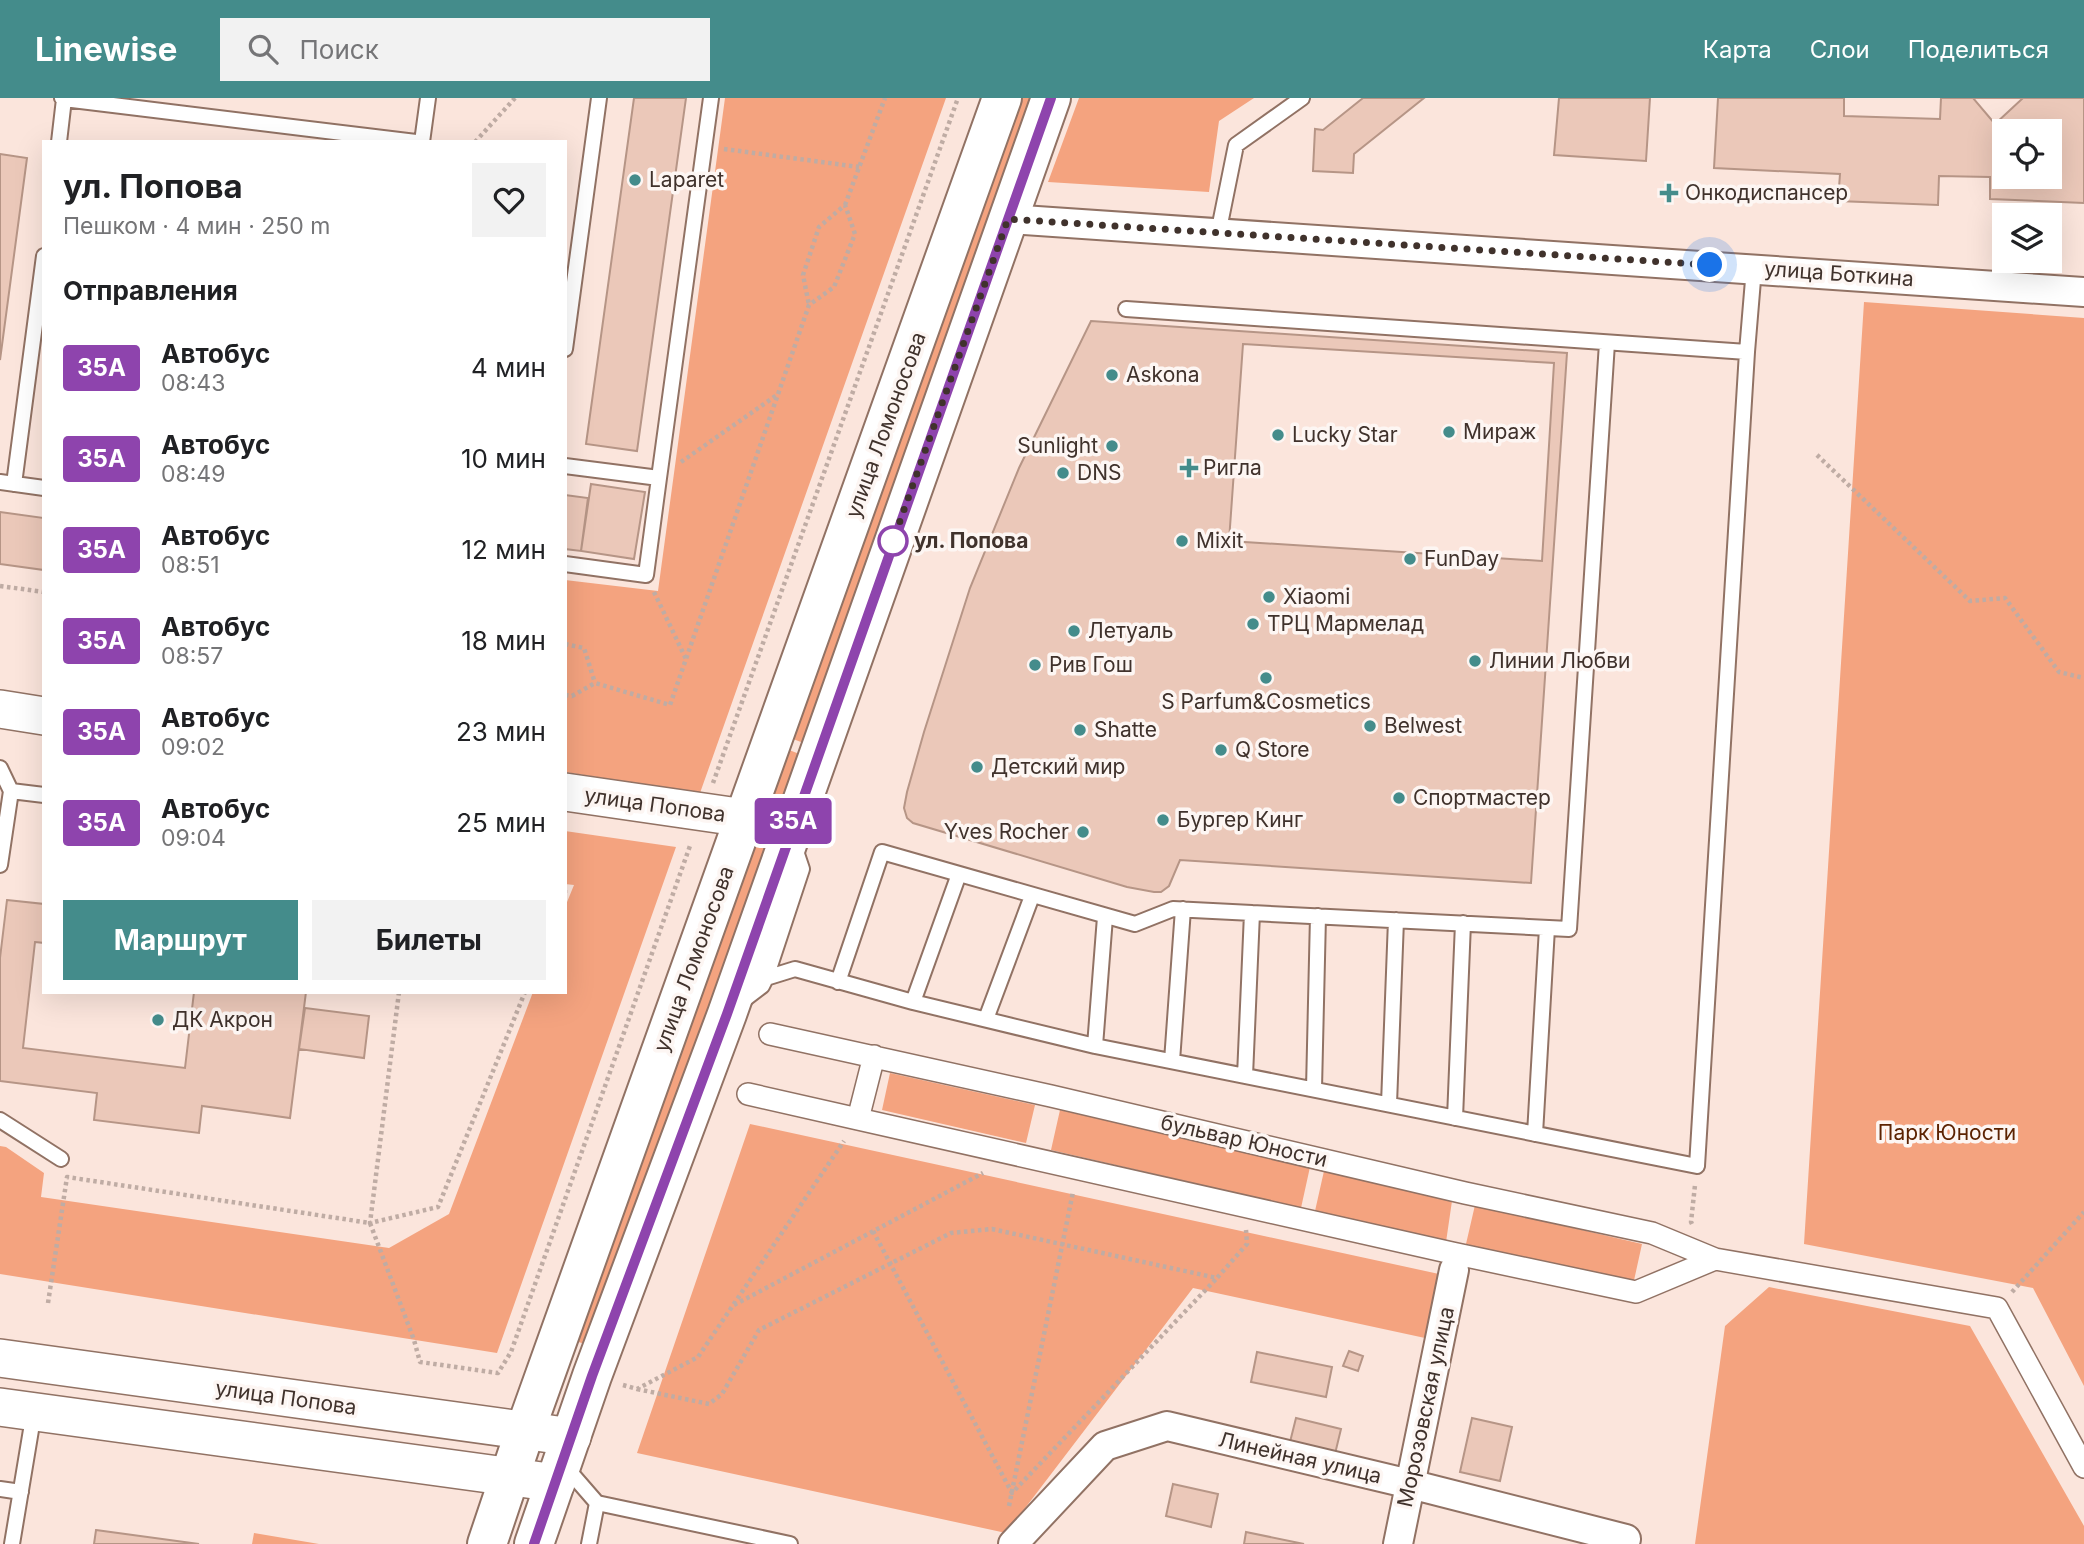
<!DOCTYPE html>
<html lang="ru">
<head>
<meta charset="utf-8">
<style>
	body { margin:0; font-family:Inter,sans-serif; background:#f2f2f2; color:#202124; height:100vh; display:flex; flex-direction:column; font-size:26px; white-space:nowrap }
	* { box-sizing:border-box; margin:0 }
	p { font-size:23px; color:#757577 }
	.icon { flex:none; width:38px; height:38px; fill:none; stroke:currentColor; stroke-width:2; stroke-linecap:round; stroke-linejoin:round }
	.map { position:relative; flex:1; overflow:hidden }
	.sheet { position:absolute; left:42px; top:42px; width:525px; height:854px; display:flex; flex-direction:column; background:#fff; border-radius:0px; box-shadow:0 7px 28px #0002 }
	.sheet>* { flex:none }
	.badge { padding:0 14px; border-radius:5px; font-size:24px; line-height:46px }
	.controls { position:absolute; left:1992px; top:21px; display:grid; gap:14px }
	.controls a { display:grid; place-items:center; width:70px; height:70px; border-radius:0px; background:#fff; box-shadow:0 7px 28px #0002; font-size:35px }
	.you { position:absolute; width:35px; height:35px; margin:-18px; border:5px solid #fff; border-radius:50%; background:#1a73e8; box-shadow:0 0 0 10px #1a73e833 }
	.map>.badge { position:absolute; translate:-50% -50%; box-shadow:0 0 0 4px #fff }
	h2 { padding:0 21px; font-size:26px; line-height:63px }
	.round { display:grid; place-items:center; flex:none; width:74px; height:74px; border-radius:0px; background:#f2f2f2 }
	.overview { display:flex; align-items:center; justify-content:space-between; height:119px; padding:0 21px }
	h1 { font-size:33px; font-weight:700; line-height:52px }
	.cta { display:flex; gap:14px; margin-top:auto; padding:14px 21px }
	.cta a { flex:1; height:80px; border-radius:0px; background:#448c8b; color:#fff; font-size:28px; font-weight:700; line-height:80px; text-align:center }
	.cta a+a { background:#f2f2f2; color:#202124 }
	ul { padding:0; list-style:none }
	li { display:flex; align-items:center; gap:21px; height:91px; padding:0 21px }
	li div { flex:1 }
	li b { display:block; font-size:26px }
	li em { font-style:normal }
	li .badge { min-width:77px; font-weight:700; text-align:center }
	header { display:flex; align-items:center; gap:42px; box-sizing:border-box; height:98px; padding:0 35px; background:#448c8b; color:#fff }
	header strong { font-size:33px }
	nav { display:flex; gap:38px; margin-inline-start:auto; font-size:24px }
	.search { width:490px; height:63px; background:#f2f2f2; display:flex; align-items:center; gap:18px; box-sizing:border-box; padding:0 24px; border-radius:0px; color:#757577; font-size:26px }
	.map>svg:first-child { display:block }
	.green { fill:#f4a37f }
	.building { fill:#ebc8b9; stroke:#b69586; stroke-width:2; fill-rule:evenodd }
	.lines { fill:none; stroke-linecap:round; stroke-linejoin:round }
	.service-casing { stroke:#917264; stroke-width:18 }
	.pedestrian-casing { stroke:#917264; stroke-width:24 }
	.minor-casing { stroke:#917264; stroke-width:32 }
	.tertiary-casing { stroke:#917264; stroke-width:40 }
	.secondary-casing { stroke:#917264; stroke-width:42 }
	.path { stroke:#bfaca4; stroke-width:4.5; stroke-dasharray:3.5 3.5; stroke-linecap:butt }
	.service { stroke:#fff; stroke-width:14 }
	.pedestrian { stroke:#fff; stroke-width:21 }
	.minor { stroke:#fff; stroke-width:28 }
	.tertiary { stroke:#fff; stroke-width:37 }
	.secondary { stroke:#fff; stroke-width:38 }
	.line-casing { stroke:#fff; stroke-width:16 }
	.line { stroke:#8e44ad; stroke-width:10 }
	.walk { stroke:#40322c; stroke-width:7; stroke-dasharray:0 12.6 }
	.poi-dot { fill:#448c8b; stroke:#fdf6f3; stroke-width:2.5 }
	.stop-dot { fill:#fff; stroke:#8e44ad; stroke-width:3.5 }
	.labels { text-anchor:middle; stroke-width:7; stroke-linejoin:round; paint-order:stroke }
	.poi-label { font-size:21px; fill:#40322c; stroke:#fdf6f3; text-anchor:start }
	.street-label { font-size:21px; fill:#40322c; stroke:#fdf6f3 }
	.stop-label { font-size:21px; font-weight:bold; fill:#40322c; stroke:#fdf6f3; text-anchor:start }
	.park-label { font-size:21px; fill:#5c2302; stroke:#fdf6f3 }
</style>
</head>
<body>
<header>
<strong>Linewise</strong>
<div class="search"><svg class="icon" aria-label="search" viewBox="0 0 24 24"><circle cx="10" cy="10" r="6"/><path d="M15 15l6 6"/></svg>Поиск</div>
<nav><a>Карта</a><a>Слои</a><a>Поделиться</a></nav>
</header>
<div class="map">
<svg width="2084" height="1446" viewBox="0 0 2084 1446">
	<rect width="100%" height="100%" fill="#fbe5dc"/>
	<path class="green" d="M725 0H946L700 695 565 674V482L658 493Z
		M1017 0H1035L806 646 788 639Z
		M1079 0H1254L1219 23 1209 94 1048 84Z
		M1864 204 2084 220V1288L2033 1190 1804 1146Z
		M784 650 802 657 590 1248 573 1242Z
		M565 733 676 749 497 1255 0 1176V1048L6 1049 44 1075 41 1099 389 1150 449 1116 533 894H565V809L574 787 565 786Z
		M890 975 1035 1007 1026 1045 882 1012Z
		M1060 1012 1310 1069 1301 1110 1051 1052Z
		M750 1026 1439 1176 1425 1240 1193 1190 1006 1435 637 1355Z
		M1324 1073 1452 1103 1446 1144 1315 1113Z
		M1475 1107 1642 1146 1633 1187 1466 1146Z
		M1769 1189 1970 1228 2084 1428V1446H1695L1725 1228Z
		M254 1435 319 1446H252Z"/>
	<path class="building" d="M634 0H686L637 353 586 346Z
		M1363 0H1424L1354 56 1353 75 1313 73 1315 31 1323 32Z
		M1559 0H1650L1646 63 1554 57Z
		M1718 0H1844V18L1940 21 1941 0H2084V105L1990 101V79L1939 78 1938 107 1838 103 1840 76 1714 70ZM2004 33H2049V79H2004Z
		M1973 0H2023L1995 26Z
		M0 56 27 60 0 262Z
		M1091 223 1567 255 1531 785 1180 762 1169 788 1161 794H1154L1127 789 913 725 907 720 904 710 907 694 924 634 970 490 1019 370Z
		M1243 246 1554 265 1542 463 1229 443Z
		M591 386 645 394 634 461 581 453Z
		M565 397 588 400 581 453 565 451Z
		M0 414 44 420V472L0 466Z
		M7 802 44 806V894H306L290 1020 202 1008 199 1035 94 1022 97 995 0 983V860Z
		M35 844 44 845V894H194L185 970 23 950Z
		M305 910 369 918 364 960 299 951Z
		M1349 1253 1363 1258 1358 1273 1343 1268Z
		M1257 1254 1332 1269 1326 1299 1251 1284Z
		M1296 1320 1341 1331 1334 1360 1289 1348Z
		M1472 1320 1512 1329 1500 1383 1460 1374Z
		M1173 1386 1218 1396 1211 1429 1166 1418Z
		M96 1432 199 1446H94Z
		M1246 1434 1304 1446H1244Z"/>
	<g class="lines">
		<g class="service-casing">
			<path id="service" d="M64 1 416 44
				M59 44 64 1 62 0
				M422 44 428 0
				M1218 136 1236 47 1302 0
				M1126 211 1747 254
				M565 251 599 0
				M565 368 659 380 711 0
				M0 384 44 390
				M14 386 44 158
				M565 466 646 477 659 380
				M0 670 11 693 44 697
				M0 767 11 693
				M766 880 795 871 913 904 1095 948 1697 1068 1747 254 1754 170
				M838 884 882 754 1135 826 1173 811 1569 831 1607 245
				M741 904 762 888 766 880 802 771 795 750
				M913 904 959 776
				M986 921 1032 798
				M1095 948 1105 819
				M1172 963 1183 811
				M1245 978 1252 815
				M1314 991 1318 818
				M1389 1006 1396 822
				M1455 1020 1463 825
				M0 1022 61 1061
				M1535 1036 1547 830
				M564 1367 597 1405 790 1446
				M0 1391 21 1394
				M12 1446 34 1314
				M589 1446 597 1405"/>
		</g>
		<g class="pedestrian-casing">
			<path id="pedestrian" d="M770 936 1051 998 1465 1095 1652 1135 1715 1161
				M748 996 858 1021 874 958
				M858 1021 1452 1155 1636 1194 1715 1161 1997 1210 2084 1369"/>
		</g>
		<g class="minor-casing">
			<path id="minor" d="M1008 121 2084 194
				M1013 1446 1105 1348 1167 1328 1410 1386 1626 1441
				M1398 1446 1454 1172"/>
		</g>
		<g class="tertiary-casing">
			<path id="tertiary" d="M0 611 44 618
				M565 694 745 720
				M0 1260 572 1339
				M0 1309 556 1385"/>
		</g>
		<g class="secondary-casing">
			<path id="secondary" d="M487 1446 525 1333 1002 0
				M534 1446 592 1278 727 916 1051 0"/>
		</g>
		<path class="path" d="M475 44 515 0
			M724 51 859 69
			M845 107 885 0
			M1817 357 1970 503 2005 500 2059 574 2084 580
			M681 364 777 297
			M0 488 44 494
			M654 494 686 561
			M565 546 584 550 595 585
			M565 597 572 598 595 585 670 607 809 207 834 189 855 136 845 107 819 129 803 177 809 207
			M713 685 958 0
			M565 792V795
			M399 894 370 1125 438 1109 525 894
			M1692 1126 1691 1124 1695 1087
			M873 1133 1012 1395 1217 1180
			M2012 1194 2084 1114
			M48 1205 67 1079 370 1125 414 1242 420 1264 498 1275 511 1254 691 745
			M734 1207 983 1075
			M623 1287 637 1291 698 1259 844 1043
			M637 1291 709 1306 722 1296 759 1232 951 1135 992 1131 1217 1180 1247 1146 1246 1132
			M1009 1408 1073 1094"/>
		<use href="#service" class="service"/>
		<use href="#pedestrian" class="pedestrian"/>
		<use href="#minor" class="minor"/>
		<use href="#tertiary" class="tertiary"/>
		<use href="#secondary" class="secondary"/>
	</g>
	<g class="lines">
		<g class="line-casing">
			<path id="line" d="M534 1446 592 1278 727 916 1051 0"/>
		</g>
		<use href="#line" class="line"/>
		<path class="walk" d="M893 443 890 451 1008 121 1710 167"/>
	</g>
	<g class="poi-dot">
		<circle cx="635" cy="82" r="7"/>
		<path d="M1665.5 84.5h7v7h7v7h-7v7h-7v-7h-7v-7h7z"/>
		<circle cx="1112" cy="277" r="7"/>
		<circle cx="1449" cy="334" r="7"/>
		<circle cx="1278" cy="337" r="7"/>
		<circle cx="1112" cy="348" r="7"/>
		<path d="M1185.5 359.5h7v7h7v7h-7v7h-7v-7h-7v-7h7z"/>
		<circle cx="1063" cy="375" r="7"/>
		<circle cx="1182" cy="443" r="7"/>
		<circle cx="1410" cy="461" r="7"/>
		<circle cx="1269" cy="499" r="7"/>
		<circle cx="1253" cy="526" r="7"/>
		<circle cx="1074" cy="533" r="7"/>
		<circle cx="1475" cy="563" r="7"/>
		<circle cx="1035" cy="567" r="7"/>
		<circle cx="1266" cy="580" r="7"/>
		<circle cx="1370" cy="628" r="7"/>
		<circle cx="1080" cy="632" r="7"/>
		<circle cx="1221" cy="652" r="7"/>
		<circle cx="977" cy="669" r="7"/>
		<circle cx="1399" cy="700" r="7"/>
		<circle cx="1163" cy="722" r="7"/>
		<circle cx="1083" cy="734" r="7"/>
		<circle cx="158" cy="922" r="7"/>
	</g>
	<circle class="stop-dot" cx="893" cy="443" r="14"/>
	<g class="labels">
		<g class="poi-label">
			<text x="649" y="89">Laparet</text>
			<text x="1685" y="102">Онкодиспансер</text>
			<text x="1126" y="284">Askona</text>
			<text x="1463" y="341">Мираж</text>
			<text x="1292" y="344">Lucky Star</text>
			<text x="1098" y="355" text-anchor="end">Sunlight</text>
			<text x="1203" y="377">Ригла</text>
			<text x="1077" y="382">DNS</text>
			<text x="1196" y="450">Mixit</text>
			<text x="1424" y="468">FunDay</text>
			<text x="1283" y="506">Xiaomi</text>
			<text x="1267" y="533">ТРЦ Мармелад</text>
			<text x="1088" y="540">Летуаль</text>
			<text x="1489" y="570">Линии Любви</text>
			<text x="1049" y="574">Рив Гош</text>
			<text x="1266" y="611" text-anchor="middle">S Parfum&amp;Cosmetics</text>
			<text x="1384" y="635">Belwest</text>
			<text x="1094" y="639">Shatte</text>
			<text x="1235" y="659">Q Store</text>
			<text x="991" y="676">Детский мир</text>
			<text x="1413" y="707">Спортмастер</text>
			<text x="1177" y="729">Бургер Кинг</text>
			<text x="1069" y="741" text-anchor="end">Yves Rocher</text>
			<text x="172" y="929">ДК Акрон</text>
		</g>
		<g class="street-label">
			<text transform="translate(1839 176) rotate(4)" y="7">улица Боткина</text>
			<text transform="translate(886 327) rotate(-70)" y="7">улица Ломоносова</text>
			<text transform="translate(655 707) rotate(8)" y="7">улица Попова</text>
			<text transform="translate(694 861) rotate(-70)" y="7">улица Ломоносова</text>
			<text transform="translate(1244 1043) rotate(13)" y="7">бульвар Юности</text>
			<text transform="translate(286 1300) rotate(8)" y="7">улица Попова</text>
			<text transform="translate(1426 1309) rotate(-78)" y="7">Морозовская улица</text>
			<text transform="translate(1300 1360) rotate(13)" y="7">Линейная улица</text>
		</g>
		<g class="stop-label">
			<text x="914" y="450">ул. Попова</text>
		</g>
		<g class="park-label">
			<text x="1947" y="1042">Парк Юности</text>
		</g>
	</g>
</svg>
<div class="controls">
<a><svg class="icon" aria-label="locate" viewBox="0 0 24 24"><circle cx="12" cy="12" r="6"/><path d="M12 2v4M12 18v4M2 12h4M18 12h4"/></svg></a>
<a><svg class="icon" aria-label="layers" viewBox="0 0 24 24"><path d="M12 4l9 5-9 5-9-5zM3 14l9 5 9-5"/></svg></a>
</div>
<div class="you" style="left:1710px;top:167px"></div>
<b class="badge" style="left:793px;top:723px;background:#8e44ad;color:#fff">35А</b>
<section class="sheet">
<div class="overview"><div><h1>ул. Попова</h1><p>Пешком · 4 мин · 250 m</p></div><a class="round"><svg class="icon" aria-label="heart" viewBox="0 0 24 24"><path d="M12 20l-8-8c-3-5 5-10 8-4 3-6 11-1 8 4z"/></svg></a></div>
<h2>Отправления</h2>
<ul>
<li><span class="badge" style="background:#8e44ad;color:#fff">35А</span><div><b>Автобус</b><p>08:43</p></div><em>4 мин</em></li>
<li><span class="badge" style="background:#8e44ad;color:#fff">35А</span><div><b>Автобус</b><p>08:49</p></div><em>10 мин</em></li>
<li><span class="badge" style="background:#8e44ad;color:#fff">35А</span><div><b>Автобус</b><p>08:51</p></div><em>12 мин</em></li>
<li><span class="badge" style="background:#8e44ad;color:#fff">35А</span><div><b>Автобус</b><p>08:57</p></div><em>18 мин</em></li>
<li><span class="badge" style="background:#8e44ad;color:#fff">35А</span><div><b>Автобус</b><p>09:02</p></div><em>23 мин</em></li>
<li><span class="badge" style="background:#8e44ad;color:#fff">35А</span><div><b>Автобус</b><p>09:04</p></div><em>25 мин</em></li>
</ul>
<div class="cta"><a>Маршрут</a><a>Билеты</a></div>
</section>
</div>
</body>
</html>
